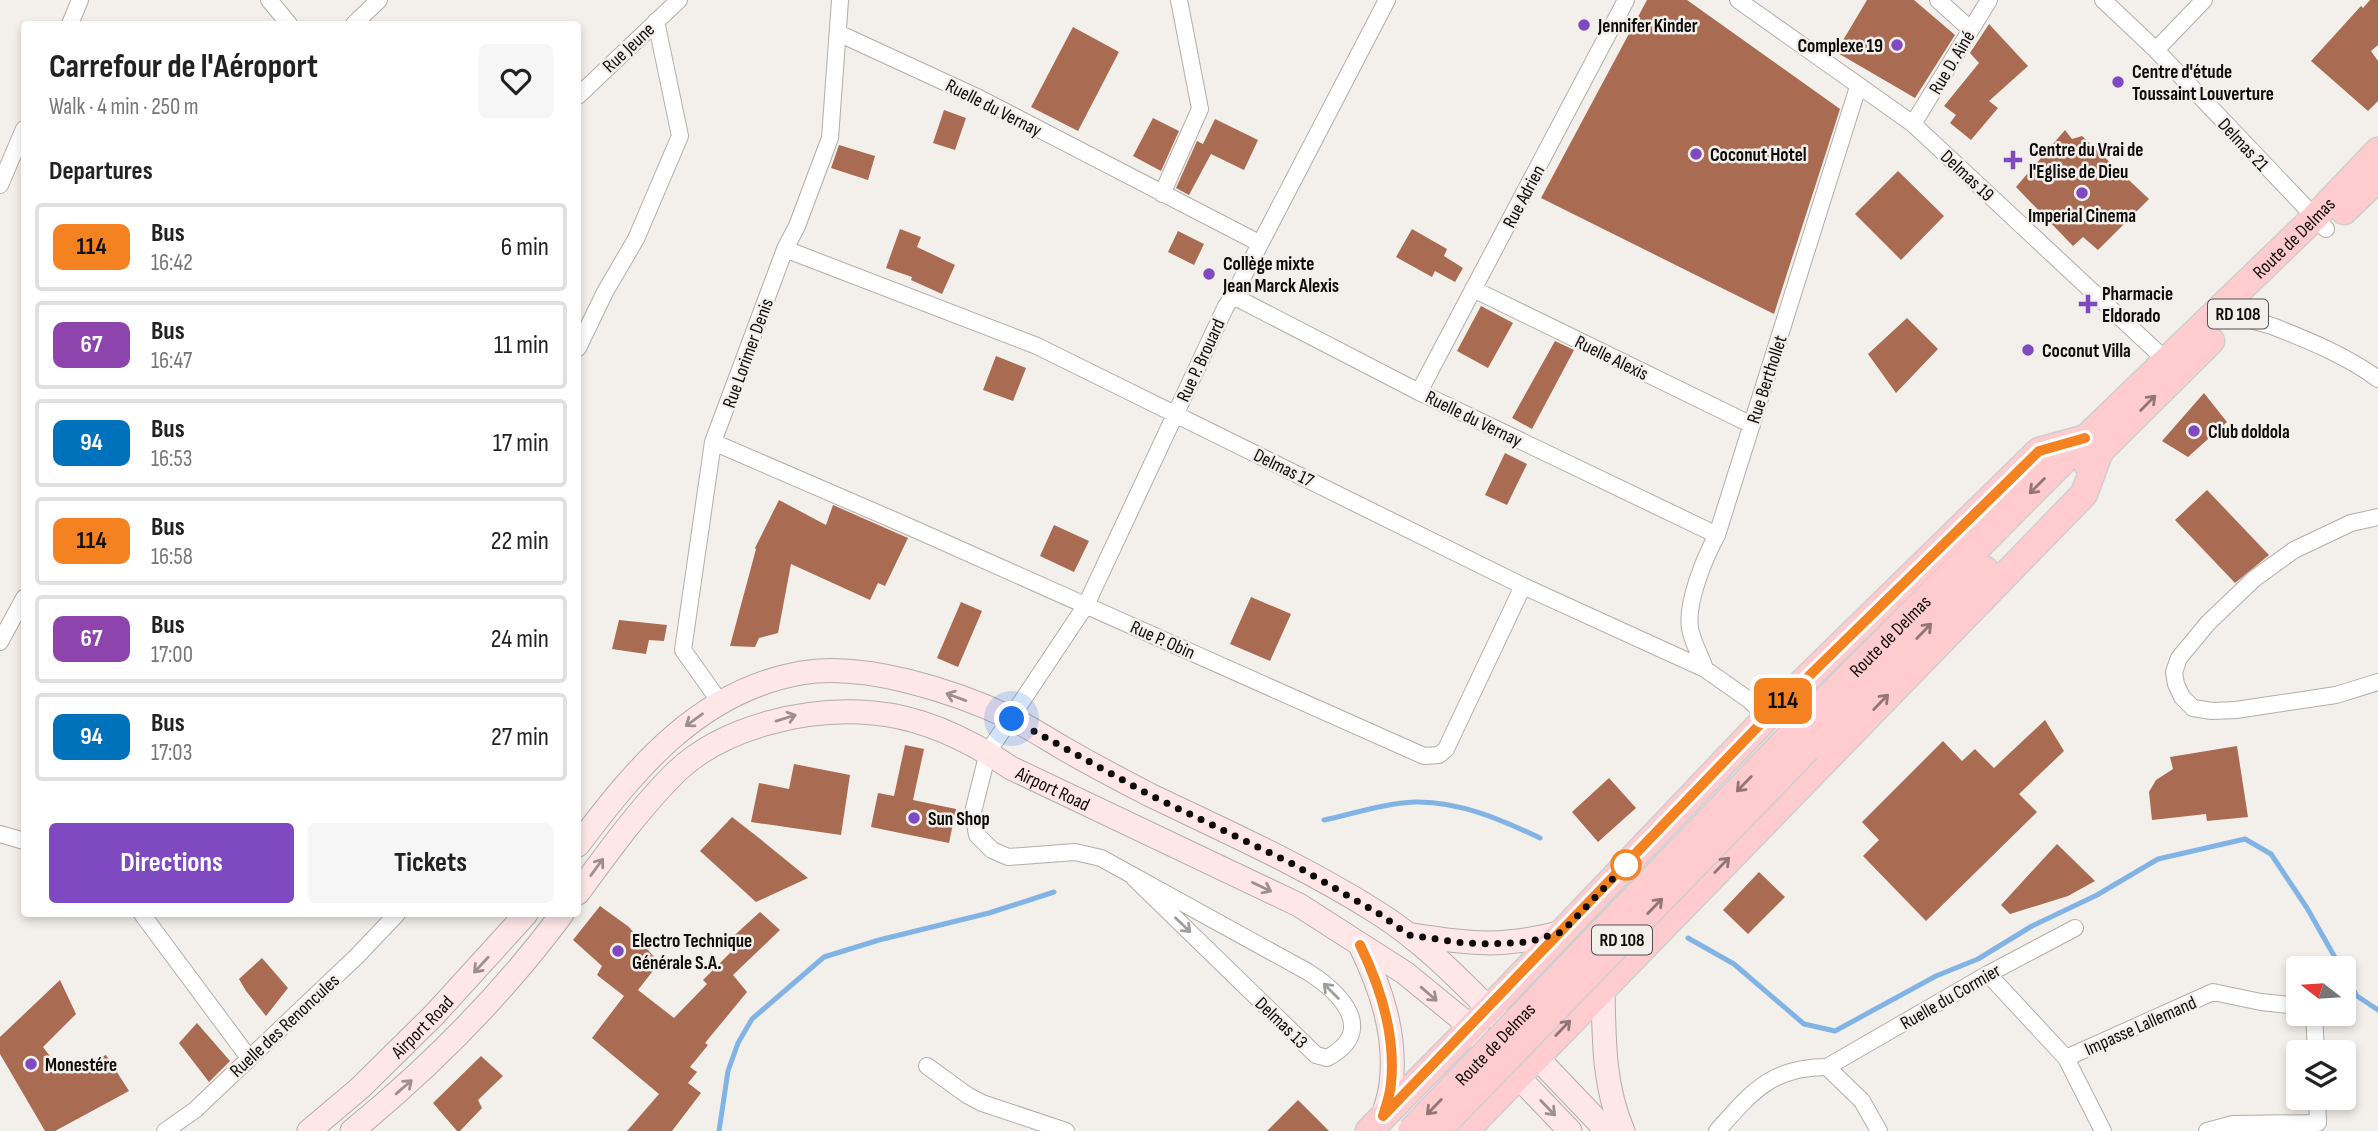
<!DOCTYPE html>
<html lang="en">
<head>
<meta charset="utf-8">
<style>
	body { margin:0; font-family:"Sofia Sans Condensed",sans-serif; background:#f6f6f6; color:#222; height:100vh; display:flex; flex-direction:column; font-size:26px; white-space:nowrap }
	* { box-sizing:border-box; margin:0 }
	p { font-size:23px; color:#767676 }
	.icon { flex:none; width:38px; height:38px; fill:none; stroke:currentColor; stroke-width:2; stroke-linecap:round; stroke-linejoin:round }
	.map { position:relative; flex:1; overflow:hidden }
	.details { position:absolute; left:21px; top:21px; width:560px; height:896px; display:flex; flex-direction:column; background:#fff; border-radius:7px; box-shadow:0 4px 10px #0003 }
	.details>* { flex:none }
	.badge { padding:0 14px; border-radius:10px; font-size:24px; line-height:46px }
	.needle { width:46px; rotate:287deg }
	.controls { position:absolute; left:2286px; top:956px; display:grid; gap:14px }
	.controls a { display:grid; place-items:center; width:70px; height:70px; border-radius:7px; background:#fff; box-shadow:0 4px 10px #0003; font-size:35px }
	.you { position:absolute; width:35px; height:35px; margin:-18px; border:5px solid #fff; border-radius:50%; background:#1a73e8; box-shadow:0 0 0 10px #1a73e833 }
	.map>.badge { position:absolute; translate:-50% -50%; box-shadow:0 0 0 4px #fff }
	h2 { padding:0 28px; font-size:26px; line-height:63px }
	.round { display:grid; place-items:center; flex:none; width:74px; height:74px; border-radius:7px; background:#f6f6f6 }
	.head { display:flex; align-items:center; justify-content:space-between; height:119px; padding:0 28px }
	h1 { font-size:33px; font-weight:700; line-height:52px }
	.primary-button { display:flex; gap:14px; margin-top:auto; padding:14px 28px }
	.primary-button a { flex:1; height:80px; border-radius:7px; background:#7f4ac1; color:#fff; font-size:28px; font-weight:700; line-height:80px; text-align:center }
	.primary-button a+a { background:#f6f6f6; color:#222 }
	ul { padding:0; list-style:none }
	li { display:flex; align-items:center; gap:21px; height:88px; margin:0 14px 10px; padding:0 14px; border:4px solid #e0e0e0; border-radius:7px }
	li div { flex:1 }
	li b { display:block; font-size:26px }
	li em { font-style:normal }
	li .badge { min-width:77px; font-weight:700; text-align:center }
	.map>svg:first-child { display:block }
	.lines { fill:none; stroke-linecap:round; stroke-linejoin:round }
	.stream { stroke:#81b4e4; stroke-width:5 }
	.building { fill:#a96b51 }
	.minor-casing { stroke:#b1aeaa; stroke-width:18 }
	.secondary-casing { stroke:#b1aeaa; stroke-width:25 }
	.primary-casing { stroke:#cfcece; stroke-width:29 }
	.minor { stroke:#fff; stroke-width:16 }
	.secondary { stroke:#ffe6e7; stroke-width:23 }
	.primary { stroke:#fecccf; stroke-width:26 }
	.primary-bridge-casing { stroke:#cfcece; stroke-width:29; stroke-linecap:butt }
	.primary-bridge { stroke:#fecccf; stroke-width:26 }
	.oneway { stroke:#927676 }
	.oneway2 { stroke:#9e8f8f }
	.oneway3 { stroke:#9e9e9d }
	.line-casing { stroke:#fff; stroke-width:16 }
	.line { stroke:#f58220; stroke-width:10 }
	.walk { stroke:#0d0c0a; stroke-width:7; stroke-dasharray:0 12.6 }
	.poi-dot { fill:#7f4ac1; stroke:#f3efeb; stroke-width:2.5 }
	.stop-dot { fill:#fff; stroke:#f58220; stroke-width:3.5 }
	.labels { text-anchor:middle; stroke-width:5; stroke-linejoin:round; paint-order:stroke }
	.shield { fill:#f3efeb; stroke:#52504e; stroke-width:2 }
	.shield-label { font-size:18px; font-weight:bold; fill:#0d0c0a }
	.poi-label { font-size:19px; font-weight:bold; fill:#0d0c0a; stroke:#f3efeb; text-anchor:start }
	.street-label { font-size:19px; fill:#0d0c0a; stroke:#f3efeb }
</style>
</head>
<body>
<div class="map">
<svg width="2378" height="1131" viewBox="0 0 2378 1131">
	<rect width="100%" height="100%" fill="#f3efeb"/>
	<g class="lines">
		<path class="stream" d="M1324 820C1352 814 1386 803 1415 802 1459 801 1502 820 1540 838
			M1688 938 1734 964 1804 1024 1835 1031 1936 976 1978 959 2032 926 2097 895 2158 859 2245 839 2271 854 2307 908 2341 968
			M2343 972 2357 996 2378 1010
			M719 1131 728 1071 738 1043 752 1019 824 957 879 940 989 913 1054 892"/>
	</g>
	<path class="building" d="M1647 0H1687L1840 109 1774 314 1541 198Z
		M1867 0H1914L1955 35 1915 98 1836 52Z
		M2370 0H2378V45L2371 51 2378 61V101L2368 111 2311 61 2361 6 2363 8Z
		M1989 24 2028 66 1989 101 1998 108 1971 140 1950 123 1956 115 1944 106 1979 63 1970 53Z
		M1073 27 1119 52 1078 131 1031 107Z
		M944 110 966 118 955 150 933 143Z
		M1153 118 1179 131 1161 171 1133 156Z
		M1215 119 1258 140 1244 170 1211 154 1189 195 1176 188 1197 141 1203 144Z
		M2065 130 2072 139 2082 136 2149 199 2098 250 2083 237 2073 246 2016 187Z
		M839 145 875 156 868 180 831 168Z
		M1898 171 1944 216 1901 260 1855 214Z
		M900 229 921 237 917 247 955 265 942 294 911 280 912 277 886 268Z
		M1412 229 1447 249 1444 256 1463 268 1455 282 1435 271 1432 277 1396 257Z
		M1178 231 1204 244 1194 265 1168 252Z
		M1481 306 1513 323 1488 368 1457 351Z
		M1907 318 1938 349 1896 393 1868 354Z
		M1555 341 1574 350 1532 429 1512 418Z
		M996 356 1026 368 1013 401 983 390Z
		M2204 393 2227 422 2188 457 2162 441Z
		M1505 453 1527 464 1507 505 1485 495Z
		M2207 490 2269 555 2235 583 2175 520Z
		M779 500 826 525 833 505 908 538 885 586 878 583 870 600 791 564 778 633 759 638 755 647 730 646 756 549 755 548Z
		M1054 525 1089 541 1074 572 1040 556Z
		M1251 597 1291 614 1270 661 1230 644Z
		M961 602 982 611 958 667 937 658Z
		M619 620 667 625 664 641 649 640 646 654 612 649Z
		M2045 720 2064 751 2019 794 2037 812 1926 921 1863 856 1879 840 1862 822 1943 741 1962 761 1975 749 1994 768Z
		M905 745 924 749 913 800 956 809 949 843 871 827 878 793 894 796Z
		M2237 746 2248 817 2207 821 2206 814 2152 820 2149 792 2156 780 2173 769 2170 757Z
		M794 764 850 775 841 835 751 822 759 783 789 789Z
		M1609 778 1636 808 1598 842 1572 812Z
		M732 817 759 838 808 878 756 902 700 851Z
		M2057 844 2095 881 2068 896 2010 914 2001 905Z
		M1759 872 1785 897 1748 934 1723 910Z
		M600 906 629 927 659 963 638 990 674 1018 707 984 703 980 733 950 727 942 760 912 780 930 733 975 747 992 705 1043 708 1045 690 1067 697 1072 688 1083 701 1093 672 1131H627L659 1094 592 1038 624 996 597 975 602 966 573 940Z
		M262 958 288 988 266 1016 246 991 239 979Z
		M60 980 76 1014 43 1047 63 1073 106 1055 129 1091 55 1131H45L0 1054V1037Z
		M197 1023 230 1061 209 1082 179 1043Z
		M481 1056 503 1076 478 1100 482 1108 460 1131H457L433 1103Z
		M1298 1100 1329 1131H1267Z"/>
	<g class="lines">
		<g class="minor-casing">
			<path id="minor" d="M269 0 289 24
				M1738 0 1913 124 2171 365
				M1938 0 1970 29
				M2103 0 2156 50 2326 229
				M70 24 80 0
				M354 24 379 0
				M838 33 979 98 1259 243
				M2156 50 2204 0
				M578 96 679 0
				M1913 124 1989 0
				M0 185 24 129
				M1162 194 1200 109 1179 0
				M785 249 1037 346 1523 586 1705 669 1749 700 1767 717
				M1473 289 1752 425
				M1233 296 1419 392 1717 535
				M2222 307C2239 319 2253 320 2272 326 2308 340 2347 356 2378 379
				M578 348 605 292 636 239 680 136 656 21
				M1419 392 1626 0
				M713 442 912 528 1424 756 1439 755 1446 749 1523 586
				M2378 517 2351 523 2294 550 2254 579 2208 623 2179 658 2174 672 2176 684 2182 697 2193 708 2212 711 2236 710 2336 695 2378 682
				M0 642 24 598
				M1705 669C1701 656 1692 642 1690 628 1686 602 1705 557 1717 535L1858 87
				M720 702 683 650 713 442 785 249 797 226 830 138 840 0
				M0 834 24 841
				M1134 878 1316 1055 1327 1058C1378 1031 1341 993 1308 972L1101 858 1075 852 1008 857 992 850 977 835 973 812 988 752 1086 605 1226 306 1233 296 1387 0
				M142 914 249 1058
				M1988 974 2066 1058 2103 1131
				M2314 1013 2316 1052
				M2066 1058 2213 992 2261 1002 2298 1006
				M927 1066 967 1095 982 1103 1066 1131
				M1827 1067 1988 974 2075 928
				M1827 1067 1862 1101 1879 1131
				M165 1131 195 1110 357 956 397 914
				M1717 1131C1752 1092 1771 1067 1827 1067
				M2207 1131 2233 1124 2318 1123 2317 1097"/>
		</g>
		<g class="secondary-casing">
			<g id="secondary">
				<path d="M578 845C636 768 699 691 801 673 864 662 954 691 1011 718 1029 727 1046 738 1063 748 1092 765 1121 780 1150 795 1227 832 1306 867 1378 913 1424 942 1462 982 1500 1020"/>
				<path id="s1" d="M578 893C608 852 639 809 675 773 723 726 808 707 873 713 922 717 971 741 1011 768L1299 905 1405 973 1465 1022 1482 1040"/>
				<path d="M1413 935C1470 944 1505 948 1562 932"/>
				<path d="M1360 945C1381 988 1397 1035 1391 1084 1390 1095 1386 1106 1383 1116"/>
				<path d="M1603 988C1604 1037 1603 1085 1623 1131"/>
				<path d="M1525 1045 1607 1131"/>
				<path d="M1506 1064 1570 1131"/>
				<path id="s2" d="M309 1131 360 1088 435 1014 526 914"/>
				<path d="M352 1131C430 1067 502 995 562 914"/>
			</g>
		</g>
		<g class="primary-casing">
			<g id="primary">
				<path d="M2344 211 2378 178"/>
				<path d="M2087 464 2211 341"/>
				<path id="s3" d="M1791 735 2086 438 2314 218 2378 151"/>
				<path d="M1807 749 1985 570"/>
				<path d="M1369 1131 1489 1009 1767 717 2039 451 2086 438"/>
				<path d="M1465 1131 2084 494 2100 451"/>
			</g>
		</g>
		<use href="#minor" class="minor"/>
		<use href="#secondary" class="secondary"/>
		<use href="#primary" class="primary"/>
		<g class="primary-bridge-casing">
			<g id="primary-bridge">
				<path id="s4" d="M1411 1131 1791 735"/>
				<path d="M1437 1131 1807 749"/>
			</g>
		</g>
		<use href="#primary-bridge" class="primary-bridge"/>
	</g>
	<defs><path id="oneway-shaft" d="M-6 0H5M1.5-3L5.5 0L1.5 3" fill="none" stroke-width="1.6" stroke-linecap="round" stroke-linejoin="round" transform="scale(1.75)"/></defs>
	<g class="oneway">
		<use href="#oneway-shaft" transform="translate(2148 403) rotate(-45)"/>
		<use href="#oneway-shaft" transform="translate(2037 486) rotate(135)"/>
		<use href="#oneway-shaft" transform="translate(1924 631) rotate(-46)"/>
		<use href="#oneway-shaft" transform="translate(1881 702) rotate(-46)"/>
		<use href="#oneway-shaft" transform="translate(1744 784) rotate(134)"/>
		<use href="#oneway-shaft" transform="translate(1722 865) rotate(-46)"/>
		<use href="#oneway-shaft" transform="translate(1655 906) rotate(-46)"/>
		<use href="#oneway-shaft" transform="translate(1563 1028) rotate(-46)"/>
		<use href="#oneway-shaft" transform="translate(1434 1107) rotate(134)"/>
	</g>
	<g class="oneway2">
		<use href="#oneway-shaft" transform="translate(956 697) rotate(-160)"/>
		<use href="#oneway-shaft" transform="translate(786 718) rotate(-17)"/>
		<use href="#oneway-shaft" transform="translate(694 720) rotate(144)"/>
		<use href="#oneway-shaft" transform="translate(597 867) rotate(-54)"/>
		<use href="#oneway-shaft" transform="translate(1262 887) rotate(26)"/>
		<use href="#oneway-shaft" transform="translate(481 965) rotate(133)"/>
		<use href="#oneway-shaft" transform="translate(1429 994) rotate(41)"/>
		<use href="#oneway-shaft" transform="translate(404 1087) rotate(-41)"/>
		<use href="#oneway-shaft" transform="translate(1548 1108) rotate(46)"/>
	</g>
	<g class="oneway3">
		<use href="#oneway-shaft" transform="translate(1183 925) rotate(44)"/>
		<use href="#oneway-shaft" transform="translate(1331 991) rotate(-135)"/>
	</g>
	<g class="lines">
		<g class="line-casing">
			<path id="line" d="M1360 945C1381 988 1396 1035 1391 1084 1390 1095 1386 1106 1383 1116L1767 717 2039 451 2085 438"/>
		</g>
		<use href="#line" class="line"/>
		<path class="walk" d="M1012 719 1148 794 1289 862 1378 913 1409 935 1463 943 1490 944 1528 942 1562 932 1626 865"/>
	</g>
	<g class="poi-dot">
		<circle cx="1584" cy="25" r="7"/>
		<circle cx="1897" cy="45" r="7"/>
		<circle cx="2118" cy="82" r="7"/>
		<circle cx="1696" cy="154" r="7"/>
		<path d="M2009.5 149.5h7v7h7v7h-7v7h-7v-7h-7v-7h7z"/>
		<circle cx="2082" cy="193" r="7"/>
		<circle cx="1209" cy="274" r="7"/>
		<path d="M2084.5 293.5h7v7h7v7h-7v7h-7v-7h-7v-7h7z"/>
		<circle cx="2028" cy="350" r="7"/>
		<circle cx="2194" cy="431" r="7"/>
		<circle cx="914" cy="818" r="7"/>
		<circle cx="618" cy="951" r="7"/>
		<circle cx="31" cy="1064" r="7"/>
	</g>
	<circle class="stop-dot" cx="1626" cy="865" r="14"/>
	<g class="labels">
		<g class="shield">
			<rect x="2208" y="299.5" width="60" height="29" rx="5"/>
			<rect x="1592" y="925.5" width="60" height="29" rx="5"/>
		</g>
		<g class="shield-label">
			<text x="2238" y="320">RD 108</text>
			<text x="1622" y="946">RD 108</text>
		</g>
		<g class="poi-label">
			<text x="1598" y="32">Jennifer Kinder</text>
			<text x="1883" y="52" text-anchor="end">Complexe 19</text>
			<text x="2132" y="78">Centre d'étude<tspan x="2132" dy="22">Toussaint Louverture</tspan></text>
			<text x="2029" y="156">Centre du Vrai de<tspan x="2029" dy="22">l'Eglise de Dieu</tspan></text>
			<text x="1710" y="161">Coconut Hotel</text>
			<text x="2082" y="222" text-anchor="middle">Imperial Cinema</text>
			<text x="1223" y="270">Collège mixte<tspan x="1223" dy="22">Jean Marck Alexis</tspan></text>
			<text x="2102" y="300">Pharmacie<tspan x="2102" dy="22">Eldorado</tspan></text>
			<text x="2042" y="357">Coconut Villa</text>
			<text x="2208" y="438">Club doldola</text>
			<text x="928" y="825">Sun Shop</text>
			<text x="632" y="947">Electro Technique<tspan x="632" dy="22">Générale S.A.</tspan></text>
			<text x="45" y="1071">Monestére</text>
		</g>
		<g class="street-label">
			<text transform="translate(628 47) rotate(-43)" y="7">Rue Jeune</text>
			<text transform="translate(1951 62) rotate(-59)" y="7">Rue D. Ainé</text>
			<text transform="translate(994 107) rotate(27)" y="7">Ruelle du Vernay</text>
			<text transform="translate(2244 144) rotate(47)" y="7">Delmas 21</text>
			<text transform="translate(1968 175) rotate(43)" y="7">Delmas 19</text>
			<text transform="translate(1523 196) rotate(-62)" y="7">Rue Adrien</text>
			<text dy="7" stroke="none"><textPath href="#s3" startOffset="707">Route de Delmas</textPath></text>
			<text transform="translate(747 353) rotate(-70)" y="7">Rue Lorimer Denis</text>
			<text transform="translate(1612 357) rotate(26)" y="7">Ruelle Alexis</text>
			<text transform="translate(1200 360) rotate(-65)" y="7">Rue P. Brouard</text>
			<text transform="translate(1766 379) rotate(-72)" y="7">Rue Berthollet</text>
			<text transform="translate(1474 418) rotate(26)" y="7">Ruelle du Vernay</text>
			<text transform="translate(1284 467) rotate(26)" y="7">Delmas 17</text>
			<text dy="7" stroke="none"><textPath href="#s3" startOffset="140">Route de Delmas</textPath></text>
			<text transform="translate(1163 639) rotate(24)" y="7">Rue P. Obin</text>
			<text dy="7" stroke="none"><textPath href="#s1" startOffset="564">Airport Road</textPath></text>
			<text transform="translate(1950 996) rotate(-30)" y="7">Ruelle du Cormier</text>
			<text transform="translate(1282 1022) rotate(44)" y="7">Delmas 13</text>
			<text transform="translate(284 1025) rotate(-43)" y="7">Ruelle des Renoncules</text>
			<text transform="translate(2140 1025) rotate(-24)" y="7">Impasse Lallemand</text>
			<text dy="7" stroke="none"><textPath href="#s2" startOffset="154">Airport Road</textPath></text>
			<text dy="7" stroke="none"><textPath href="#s4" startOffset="121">Route de Delmas</textPath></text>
		</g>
	</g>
</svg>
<div class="controls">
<a><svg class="needle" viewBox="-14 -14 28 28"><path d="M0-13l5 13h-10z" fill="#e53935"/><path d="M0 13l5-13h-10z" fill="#767676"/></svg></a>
<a><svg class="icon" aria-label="layers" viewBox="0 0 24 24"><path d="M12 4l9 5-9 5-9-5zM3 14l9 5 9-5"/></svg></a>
</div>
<div class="you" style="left:1012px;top:719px"></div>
<b class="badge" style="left:1783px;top:701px;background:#f58220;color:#111">114</b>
<section class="details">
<div class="head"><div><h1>Carrefour de l'Aéroport</h1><p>Walk · 4 min · 250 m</p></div><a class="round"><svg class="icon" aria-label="heart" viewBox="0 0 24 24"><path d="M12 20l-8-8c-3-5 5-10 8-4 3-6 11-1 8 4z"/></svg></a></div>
<h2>Departures</h2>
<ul>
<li><span class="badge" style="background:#f58220;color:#111">114</span><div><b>Bus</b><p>16:42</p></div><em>6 min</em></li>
<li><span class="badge" style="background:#8e44ad;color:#fff">67</span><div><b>Bus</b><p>16:47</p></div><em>11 min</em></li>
<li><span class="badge" style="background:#0072bc;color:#fff">94</span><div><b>Bus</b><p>16:53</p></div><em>17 min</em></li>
<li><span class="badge" style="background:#f58220;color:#111">114</span><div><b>Bus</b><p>16:58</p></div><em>22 min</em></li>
<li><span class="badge" style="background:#8e44ad;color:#fff">67</span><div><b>Bus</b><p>17:00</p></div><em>24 min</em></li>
<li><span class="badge" style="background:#0072bc;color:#fff">94</span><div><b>Bus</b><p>17:03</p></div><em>27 min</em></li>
</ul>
<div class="primary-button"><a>Directions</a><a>Tickets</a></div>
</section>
</div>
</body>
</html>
